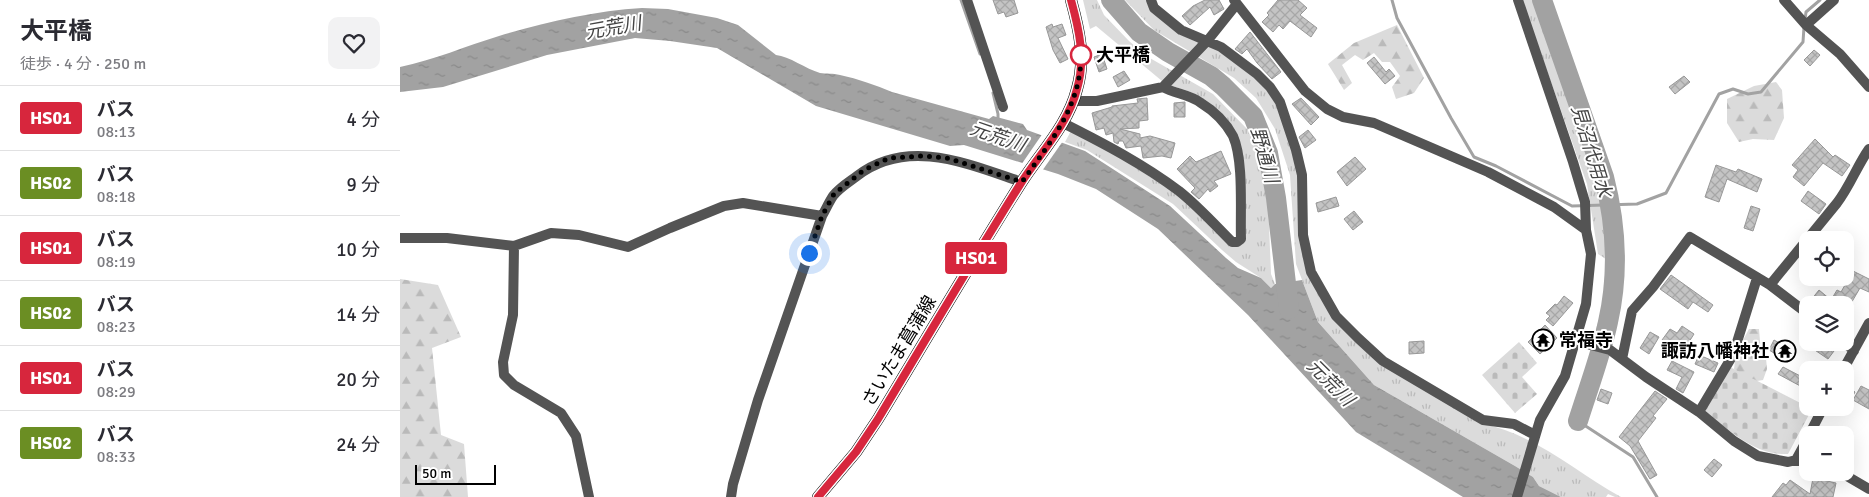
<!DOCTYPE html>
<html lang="ja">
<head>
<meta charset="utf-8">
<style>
	body { margin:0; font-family:Signika,"Noto Sans JP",sans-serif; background:#f2f2f3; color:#2b2b33; height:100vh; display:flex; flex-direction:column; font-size:19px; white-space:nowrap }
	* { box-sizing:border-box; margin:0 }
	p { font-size:16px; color:#7c7c81 }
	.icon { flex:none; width:28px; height:28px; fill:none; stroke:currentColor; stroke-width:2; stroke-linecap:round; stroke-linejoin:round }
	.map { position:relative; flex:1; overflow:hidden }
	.side { display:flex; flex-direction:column; background:#fff; width:400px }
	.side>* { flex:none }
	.badge { padding:0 10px; border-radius:4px; font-size:18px; line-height:32px }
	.buttons { position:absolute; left:1399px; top:231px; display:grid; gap:10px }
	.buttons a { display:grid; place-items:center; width:55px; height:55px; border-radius:10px; background:#fff; box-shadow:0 5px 20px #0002; font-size:25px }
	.scale { position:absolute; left:15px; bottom:12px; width:81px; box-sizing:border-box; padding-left:5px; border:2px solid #000; border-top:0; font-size:14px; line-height:18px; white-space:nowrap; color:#000; -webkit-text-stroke:4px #fff; paint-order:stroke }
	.you { position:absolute; width:25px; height:25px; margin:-12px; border:4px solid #fff; border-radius:50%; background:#1a73e8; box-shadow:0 0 0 8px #1a73e833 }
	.map>.badge { position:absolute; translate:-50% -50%; box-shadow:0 0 0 2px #fff }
	.round { display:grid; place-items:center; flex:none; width:52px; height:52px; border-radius:10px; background:#f2f2f3 }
	.head { display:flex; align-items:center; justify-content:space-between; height:85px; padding:0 20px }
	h1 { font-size:24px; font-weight:700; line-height:38px }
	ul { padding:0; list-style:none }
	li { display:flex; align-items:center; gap:15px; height:65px; padding:0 20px; border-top:1px solid #e1e1e2 }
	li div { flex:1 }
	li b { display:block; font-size:19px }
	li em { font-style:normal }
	li .badge { min-width:55px; font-weight:700; text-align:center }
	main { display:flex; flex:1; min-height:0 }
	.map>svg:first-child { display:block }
	.grass { fill:url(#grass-tufts) }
	.forest { fill:url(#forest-firs) }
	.cemetery { fill:url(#cemetery-stones) }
	.water { fill:url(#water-ripples) }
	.pier { fill:#fff }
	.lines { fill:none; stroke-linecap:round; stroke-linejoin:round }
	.stream { stroke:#a2a2a2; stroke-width:3 }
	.river { stroke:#a2a2a2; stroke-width:20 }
	.building { fill:url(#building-cross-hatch); stroke:#989898 }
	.minor { stroke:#545454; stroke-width:10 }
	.primary { stroke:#000; stroke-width:12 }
	.line-casing { stroke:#fff; stroke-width:11 }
	.line { stroke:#d7263d; stroke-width:8 }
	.walk { stroke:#000; stroke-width:5; stroke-dasharray:0 9 }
	.stop-dot { fill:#fff; stroke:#d7263d; stroke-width:2.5 }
	.labels { text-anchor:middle; stroke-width:4; stroke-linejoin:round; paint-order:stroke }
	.stop-label { font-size:18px; font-weight:bold; fill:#000; stroke:#fff; text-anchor:start }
	.poi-label { font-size:18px; font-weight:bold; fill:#000; stroke:#fff; text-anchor:start }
	.street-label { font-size:18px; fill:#000; stroke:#fff }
	.water-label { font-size:19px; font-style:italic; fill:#434343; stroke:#fff }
</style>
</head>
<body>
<main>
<section class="side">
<div class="head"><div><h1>大平橋</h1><p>徒歩 · 4 分 · 250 m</p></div><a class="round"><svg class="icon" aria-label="heart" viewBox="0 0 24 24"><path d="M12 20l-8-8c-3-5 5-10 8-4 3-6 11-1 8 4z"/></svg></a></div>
<ul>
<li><span class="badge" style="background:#d7263d;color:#fff">HS01</span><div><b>バス</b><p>08:13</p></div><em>4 分</em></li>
<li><span class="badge" style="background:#6b8e23;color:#fff">HS02</span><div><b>バス</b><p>08:18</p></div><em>9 分</em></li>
<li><span class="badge" style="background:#d7263d;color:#fff">HS01</span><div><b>バス</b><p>08:19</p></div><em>10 分</em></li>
<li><span class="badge" style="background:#6b8e23;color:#fff">HS02</span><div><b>バス</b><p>08:23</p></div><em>14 分</em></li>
<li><span class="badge" style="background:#d7263d;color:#fff">HS01</span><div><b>バス</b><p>08:29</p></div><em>20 分</em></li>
<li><span class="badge" style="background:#6b8e23;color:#fff">HS02</span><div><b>バス</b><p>08:33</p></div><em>24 分</em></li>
</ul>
</section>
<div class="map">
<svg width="1469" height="497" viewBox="0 0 1469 497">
	<defs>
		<pattern id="grass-tufts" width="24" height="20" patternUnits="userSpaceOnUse" patternTransform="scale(1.25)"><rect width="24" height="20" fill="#dbdbdb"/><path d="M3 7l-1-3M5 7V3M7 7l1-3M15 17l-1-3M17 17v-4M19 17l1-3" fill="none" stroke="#bababa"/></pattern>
		<pattern id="forest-firs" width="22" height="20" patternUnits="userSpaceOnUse" patternTransform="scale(1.25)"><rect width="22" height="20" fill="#dbdbdb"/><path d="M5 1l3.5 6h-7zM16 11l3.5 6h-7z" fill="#bababa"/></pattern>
		<pattern id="cemetery-stones" width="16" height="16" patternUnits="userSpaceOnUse" patternTransform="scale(1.25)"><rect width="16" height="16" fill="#dbdbdb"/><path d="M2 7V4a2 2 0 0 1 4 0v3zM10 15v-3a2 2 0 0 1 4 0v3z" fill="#bababa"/></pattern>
		<pattern id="water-ripples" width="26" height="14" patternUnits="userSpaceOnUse" patternTransform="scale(1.25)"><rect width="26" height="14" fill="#a2a2a2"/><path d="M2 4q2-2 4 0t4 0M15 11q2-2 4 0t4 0" fill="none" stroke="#8a8a8a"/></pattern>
		<pattern id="building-cross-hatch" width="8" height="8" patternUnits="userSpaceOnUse" patternTransform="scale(1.25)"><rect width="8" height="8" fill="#c4c4c4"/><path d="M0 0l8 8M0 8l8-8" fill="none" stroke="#a7a7a7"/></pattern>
	</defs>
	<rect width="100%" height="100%" fill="#fff"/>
	<path class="grass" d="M683 0H697L704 15 729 41 748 57 813 94 849 131 860 163 868 199 871 274 875 284 871 288 861 278 836 262 822 250 773 204 687 150 665 142 671 131 718 156 775 193 839 244 836 136C825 125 807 103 794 94 785 88 772 88 762 81L696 26 690 29Z
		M725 0H748L754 13 812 44 863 83 881 113 899 175 900 235 934 319 980 362 1084 424C1136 435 1176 472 1221 497H1215L1208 494 1206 497H1161L1139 486 1133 477 1115 466 974 385 918 322 896 264 890 175 875 129 856 98 834 78 754 30Z
		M1122 0H1136L1203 196 1208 229 1209 286 1198 340 1193 339 1202 309 1206 259 1198 254 1187 184Z"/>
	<path class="forest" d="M997 25 1024 78 1014 93 996 99 992 87 1000 76 990 62H982L974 53 963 60 955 55 942 65 952 83 944 90 928 64 954 43Z
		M1376 82 1382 90 1384 118 1374 140 1353 139 1339 142 1327 123V99L1354 86Z
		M0 279 38 285 61 337 32 348 41 435 64 444 68 497H0Z
		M1349 329H1359L1361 353 1366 358 1367 369 1363 380 1351 382 1334 369 1336 353Z"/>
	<path class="cemetery" d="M1119 342 1137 363 1122 377 1137 394 1115 413 1082 375Z
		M1330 367 1412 409 1388 454C1356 456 1330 431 1306 412V406Z"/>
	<path class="water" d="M242 8 268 9 317 18 338 25 376 55C389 56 406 69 420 73 426 74 433 73 440 75 458 79 476 85 492 92L589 119 593 116 623 124 627 130 685 151 770 206 826 258 838 268 861 278 871 288 875 284 902 280 918 322 974 385 1115 466 1133 477 1139 486 1161 497H1063L956 432 848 315 758 229 696 189 658 174 564 145 550 146 416 106 317 48 270 41 235 38 147 55 43 87 0 92V67C34 60 66 46 99 36 145 22 194 11 242 8Z"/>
	<path class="pier" d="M643 133 663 141 642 171 621 165Z"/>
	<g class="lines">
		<path class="stream" d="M561 0 580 54
			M992 0 997 18 1051 118 1074 157 1096 166 1172 206 1237 204 1266 193 1319 94 1333 89 1348 94 1361 92 1403 42 1404 27
			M1405 20 1406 12 1420 0
			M593 93 598 114V121
			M1178 421 1233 457 1257 497"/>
		<path class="river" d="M711 0 739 32 768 52 811 76 823 86 853 116 868 153 876 198 889 309
			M1142 0 1204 177C1216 224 1219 274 1208 322 1201 355 1188 389 1178 421"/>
	</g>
	<path class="building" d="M593 0H614L618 13 606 17 604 12 598 14Z
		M805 0H819L824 9 814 15 810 7 790 25 782 16 793 6Z
		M878 0H898L907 8 900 15 917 28 911 37 890 21 883 29 879 25 873 32 862 22 869 15 867 13Z
		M652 24 653 27 662 24 666 35 658 38 668 59 660 63 653 50 646 27Z
		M850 32 881 72 872 79 857 63 847 49 842 54 835 49Z
		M1414 50 1420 55 1410 66 1404 60Z
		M702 54 707 69 699 72 694 57Z
		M974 57 986 72 989 69 995 76 985 84 967 63Z
		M724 71 730 80 718 87 713 77Z
		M1284 76 1290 82 1275 94 1269 87Z
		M747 98 748 120 739 121V128L720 129 740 134V138L750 136 775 143 771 158 762 156 743 158 741 146 726 148 723 141H719L718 144 714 142 713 133 706 135 704 128 696 130 692 113 712 107V106L738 103 737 99Z
		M901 98 919 117 911 125 892 104Z
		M785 102V117H774V103Z
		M908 130 916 140 905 148 899 137Z
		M1415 139 1433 157 1435 155 1450 165 1442 176 1423 163 1404 186 1393 177 1398 170 1392 165Z
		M821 151 831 174 814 181 818 186 810 192 808 189 799 199 791 192 795 188 777 169 790 156 796 162Z
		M955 157 966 169 947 186 937 172Z
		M1316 165 1336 172 1338 169 1362 179 1357 192 1327 179 1319 202 1305 197Z
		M1408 191 1426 204 1419 214 1401 201Z
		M936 197 939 206 918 212 916 203Z
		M1351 206 1360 209 1353 231 1344 228Z
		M954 211 963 222 953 230 944 219Z
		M1453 271 1469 279V292L1460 288 1450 305H1417L1411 300 1419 290 1431 300 1437 290 1441 292Z
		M1271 275 1313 305 1308 312 1293 302 1288 309 1260 289Z
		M1164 296 1173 303 1153 326 1146 320 1150 316 1146 313 1155 304 1157 305Z
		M1145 325 1157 338 1140 354 1128 342Z
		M1282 326 1294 334 1282 353 1262 340 1270 329 1277 333Z
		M1250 332 1259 337 1249 354 1240 348Z
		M1374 340 1392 350 1387 361 1369 350Z
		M1024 341V353L1009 354V342Z
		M1403 342H1427L1432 346 1430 349 1434 351 1428 359Z
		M1299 355 1318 363 1314 372 1295 364Z
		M1272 361 1294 372 1283 393 1276 389 1282 377 1267 370Z
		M1383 367 1408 380 1404 388 1378 374Z
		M1445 385 1455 392 1445 410Z
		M1461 386 1469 390V409L1453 400Z
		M1201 389 1212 393 1208 404 1197 400Z
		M1255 391 1267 399 1253 416 1256 418 1238 441 1257 475 1250 479 1230 446 1219 437Z
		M1314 459 1322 465 1312 477 1304 470Z
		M1413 478 1436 483 1433 497H1372L1383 483 1386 485 1390 480 1410 494Z"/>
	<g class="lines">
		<path class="minor" d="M567 0 603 107
			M751 0 754 8 781 30 821 47 857 74 870 87 880 102 896 150 902 175 903 235 911 272 936 316 958 338 983 361 1083 420 1114 424 1135 435
			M834 0 905 91 927 109 943 117 974 123 1088 172 1154 207 1186 230
			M1384 0 1406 25 1440 54 1469 87
			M1406 25 1434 0
			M674 101H697L763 87 808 40 836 5
			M663 123C703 143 743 164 779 191 798 206 815 225 832 242H837L841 239C840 210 844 161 833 136 826 123 814 111 801 103 789 94 775 94 763 87
			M0 238H47L114 246 151 233 179 235 228 247 270 228 324 206 343 203 422 216
			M114 246 113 315 103 362 104 375 114 385 161 413 176 436 189 497
			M1370 285 1437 203C1450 186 1457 166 1469 149
			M1175 341 1210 350 1246 377 1299 412 1334 441 1358 456 1388 462 1396 460 1408 463
			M1444 342 1454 351
			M1222 359 1232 311 1253 287 1290 237 1370 285 1408 314
			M1443 370 1469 323
			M1299 412 1333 355 1357 278
			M1409 435 1423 408
			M1396 460 1408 438
			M1440 472 1469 489
			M331 497 333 484 358 400 422 216C426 209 429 202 433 196 439 188 449 182 457 176 508 137 568 164 622 182
			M1117 497 1140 420 1165 376 1186 304 1191 254 1186 230 1185 202 1173 162 1118 0"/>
		<path class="primary" d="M418 497 456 452 478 419C525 341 572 261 621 183 640 153 668 125 677 89 686 59 679 29 671 0"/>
	</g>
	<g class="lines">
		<g class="line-casing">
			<path id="line" d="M418 497 456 452 478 419C525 341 572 261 621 183 640 153 668 125 677 89 686 59 679 29 671 0"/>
		</g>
		<use href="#line" class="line"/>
		<path class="walk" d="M409 253 422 216 434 194 464 170 489 158 522 156 547 158 622 182C650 142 681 107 681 55"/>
	</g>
	<defs>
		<g id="temple-ring" transform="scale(1.125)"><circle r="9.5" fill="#fff" stroke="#000" stroke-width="1.5"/><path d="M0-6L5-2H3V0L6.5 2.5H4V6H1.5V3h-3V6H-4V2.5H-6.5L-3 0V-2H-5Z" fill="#000"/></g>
	</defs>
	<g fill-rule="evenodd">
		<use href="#temple-ring" x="1143" y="340"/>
		<use href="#temple-ring" x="1385" y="351"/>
	</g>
	<circle class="stop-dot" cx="681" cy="55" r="10"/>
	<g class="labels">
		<g class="stop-label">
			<text x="696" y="61">大平橋</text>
		</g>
		<g class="poi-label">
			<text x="1159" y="346">常福寺</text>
			<text x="1369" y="357" text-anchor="end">諏訪八幡神社</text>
		</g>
		<g class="street-label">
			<text transform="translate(499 351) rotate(-59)" y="6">さいたま菖蒲線</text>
		</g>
		<g class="water-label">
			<text transform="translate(213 27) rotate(-10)" y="7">元荒川</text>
			<text transform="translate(598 136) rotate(19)" y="7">元荒川</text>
			<text transform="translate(1192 151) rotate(73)" y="7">見沼代用水</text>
			<text transform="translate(865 155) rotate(74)" y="7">野通川</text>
			<text transform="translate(931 382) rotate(45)" y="7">元荒川</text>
		</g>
	</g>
</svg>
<div class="buttons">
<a><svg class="icon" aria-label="locate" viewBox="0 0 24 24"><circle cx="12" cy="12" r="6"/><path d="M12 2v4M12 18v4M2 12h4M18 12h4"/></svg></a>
<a><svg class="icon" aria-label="layers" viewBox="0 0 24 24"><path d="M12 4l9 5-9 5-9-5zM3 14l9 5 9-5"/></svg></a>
<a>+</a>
<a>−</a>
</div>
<div class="scale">50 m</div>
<div class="you" style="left:409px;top:253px"></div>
<b class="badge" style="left:576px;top:258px;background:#d7263d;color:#fff">HS01</b>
</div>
</main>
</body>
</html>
